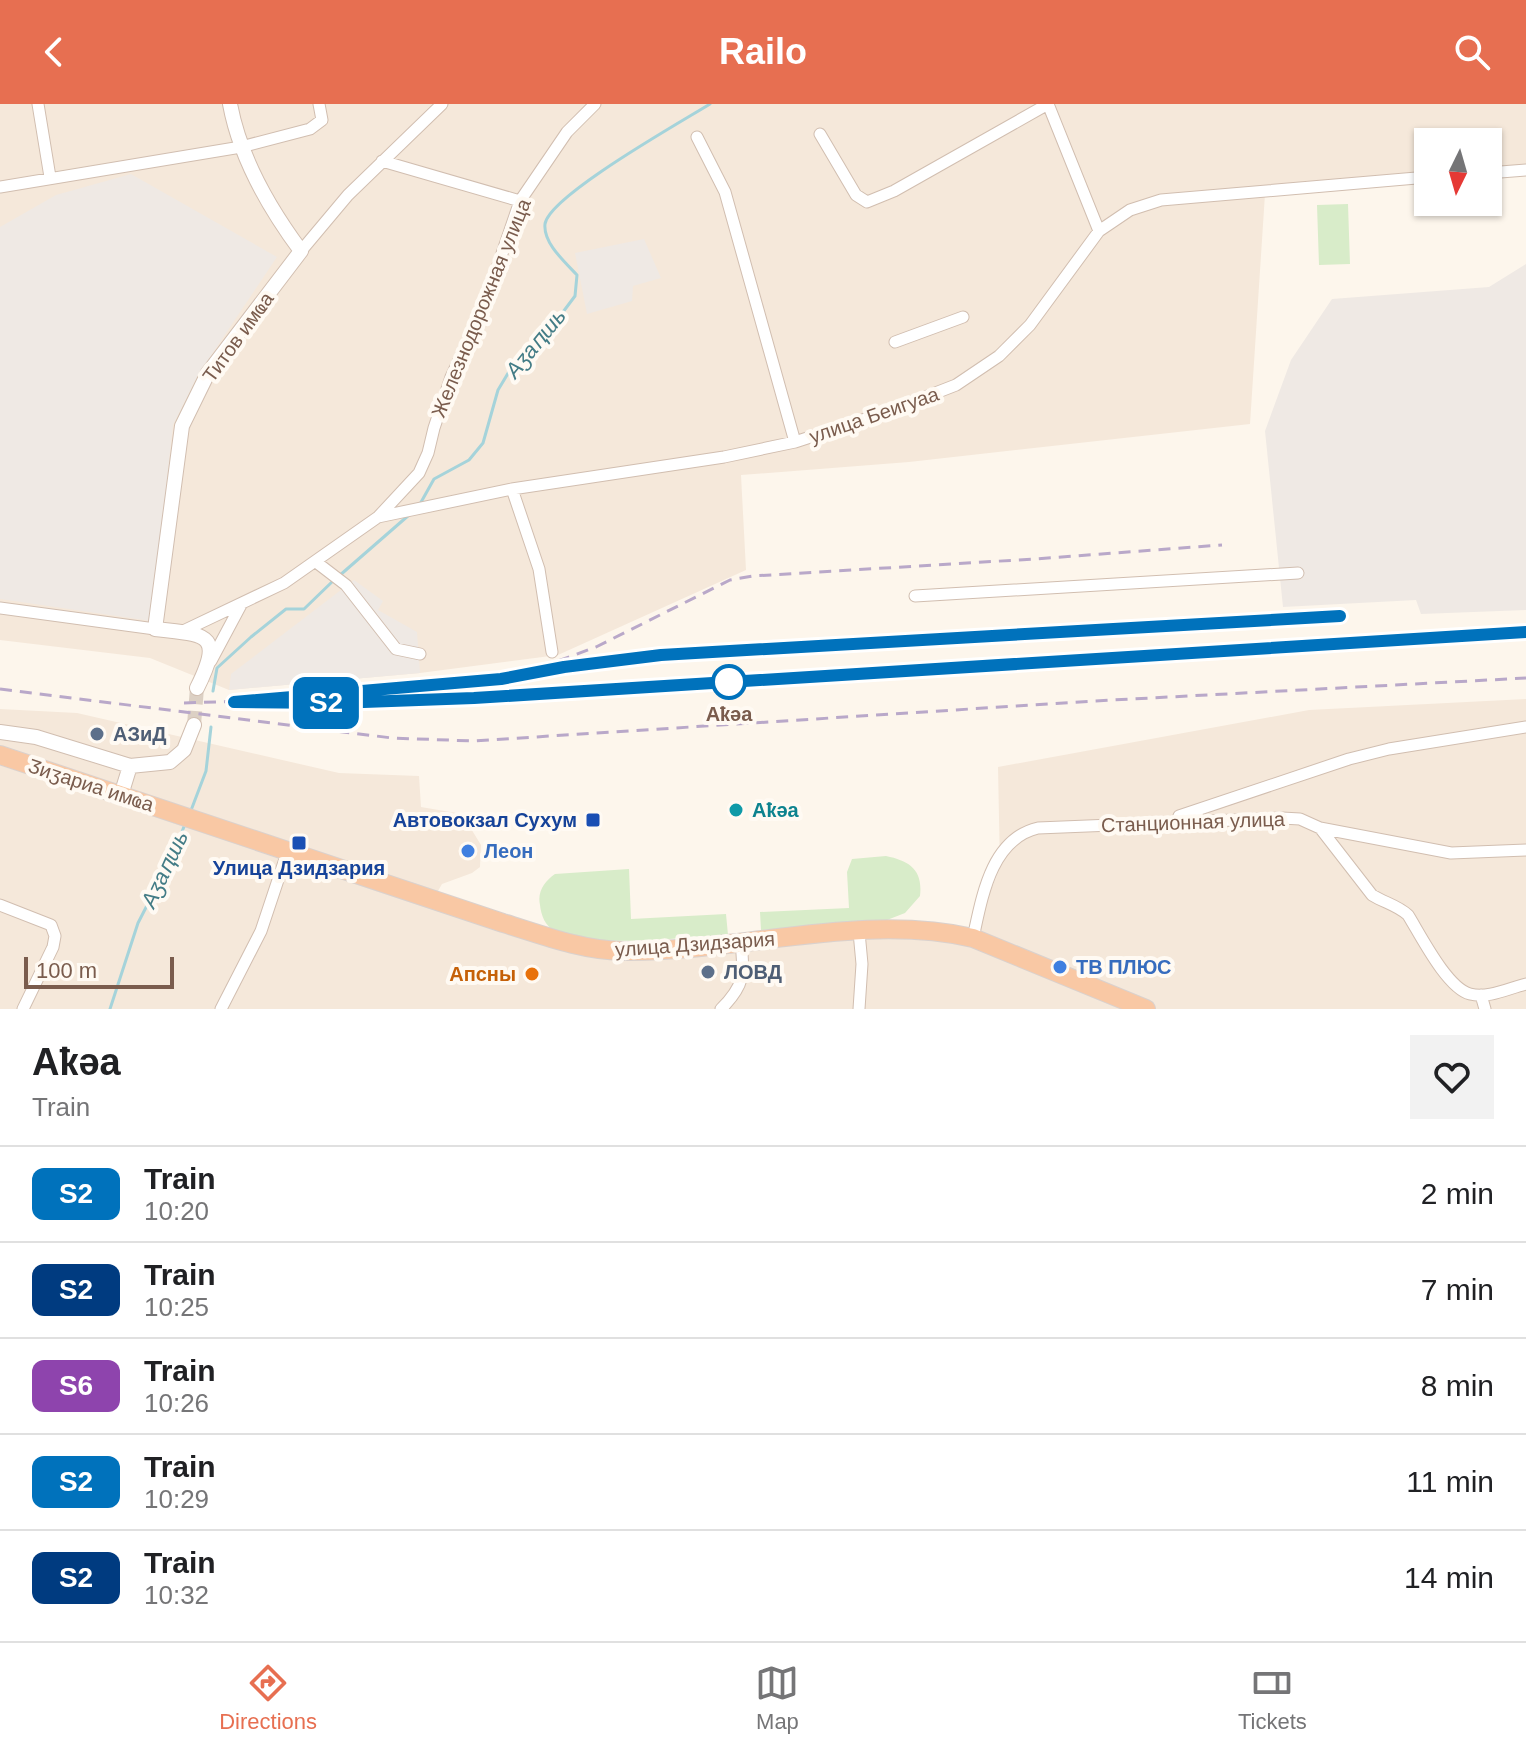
<!DOCTYPE html>
<html lang="en">
<head>
<meta charset="utf-8">
<style>
	body { margin:0; font-family:Arial,sans-serif; background:#f2f2f2; color:#202124; height:100vh; display:flex; flex-direction:column; font-size:30px; white-space:nowrap }
	* { box-sizing:border-box; margin:0 }
	p { font-size:26px; color:#757577 }
	.icon { flex:none; width:44px; height:44px; fill:none; stroke:currentColor; stroke-width:2; stroke-linecap:round; stroke-linejoin:round }
	.map { position:relative; height:905px; overflow:hidden }
	.drawer { display:flex; flex-direction:column; background:#fff; flex:1 }
	.drawer>* { flex:none }
	.badge { padding:0 16px; border-radius:12px; font-size:28px; line-height:52px }
	.needle { width:52px; rotate:185deg }
	.tools { position:absolute; left:1414px; top:24px; display:grid; gap:16px }
	.tools a { display:grid; place-items:center; width:88px; height:88px; border-radius:0px; background:#fff; box-shadow:0 2px 6px #0004; font-size:40px }
	.scale { position:absolute; left:24px; bottom:20px; width:150px; box-sizing:border-box; padding-left:8px; border:4px solid #7a5c4d; border-top:0; font-size:22px; line-height:28px; white-space:nowrap; color:#7a5c4d; -webkit-text-stroke:6px #fffaf3; paint-order:stroke }
	.map>.badge { position:absolute; translate:-50% -50%; box-shadow:0 0 0 4px #fff }
	.round { display:grid; place-items:center; flex:none; width:84px; height:84px; border-radius:0px; background:#f2f2f2 }
	.head { display:flex; align-items:center; justify-content:space-between; height:136px; padding:0 32px }
	h1 { font-size:38px; font-weight:700; line-height:60px }
	ul { padding:0; list-style:none }
	li { display:flex; align-items:center; gap:24px; height:96px; padding:0 32px; border-top:2px solid #e0e0e0 }
	li div { flex:1 }
	li b { display:block; font-size:30px }
	li em { font-style:normal }
	li .badge { min-width:88px; font-weight:700; text-align:center }
	header { display:flex; justify-content:space-between; align-items:center; height:104px; padding:0 32px; background:#e76f51; color:#fff; font-size:36px; font-weight:700 }
	.dock { display:flex; justify-content:space-around; align-items:center; height:112px; border-top:2px solid #e0e0e0; background:#fff; font-size:22px; color:#757577 }
	.dock a { display:grid; justify-items:center; gap:4px }
	.dock .selected { color:#e76f51 }
	.map>svg:first-child { display:block }
	.residential { fill:#f5e8da }
	.industrial { fill:#efe9e4 }
	.green { fill:#d8ecc9 }
	.lines { fill:none; stroke-linecap:round; stroke-linejoin:round }
	.stream { stroke:#a5d3da; stroke-width:3 }
	.tertiary-tunnel { stroke:#dcd0c4; stroke-width:14; stroke-dasharray:14 7; stroke-linecap:butt }
	.minor-casing { stroke:#d1beb0; stroke-width:13 }
	.tertiary-casing { stroke:#d1beb0; stroke-width:16 }
	.trunk-casing { stroke:#dad1cd; stroke-width:20 }
	.minor { stroke:#fff; stroke-width:11 }
	.tertiary { stroke:#fff; stroke-width:14 }
	.trunk { stroke:#f9c8a4; stroke-width:18 }
	.rail { stroke:#b9a8c9; stroke-width:3; stroke-dasharray:12 8; stroke-linecap:butt }
	.line-casing { stroke:#fff; stroke-width:18 }
	.line { stroke:#0072bc; stroke-width:12 }
	.stop-dot { fill:#fff; stroke:#0072bc; stroke-width:4 }
	.service-dot { fill:#5c6f8a; stroke:#fffaf3; stroke-width:3 }
	.culture-dot { fill:#0f9aa8; stroke:#fffaf3; stroke-width:3 }
	.transit-dot { fill:#1a4fb4; stroke:#fffaf3; stroke-width:3 }
	.shop-dot { fill:#3f7fe0; stroke:#fffaf3; stroke-width:3 }
	.food-dot { fill:#e8710a; stroke:#fffaf3; stroke-width:3 }
	.labels { text-anchor:middle; stroke-width:8; stroke-linejoin:round; paint-order:stroke }
	.street-label { font-size:20px; fill:#7a5c4d; stroke:#fffaf3 }
	.stop-label { font-size:20px; font-weight:bold; fill:#7a5c4d; stroke:#fffaf3 }
	.service-label { font-size:20px; font-weight:bold; fill:#4e5e75; stroke:#fffaf3; text-anchor:start }
	.culture-label { font-size:20px; font-weight:bold; fill:#0d838f; stroke:#fffaf3; text-anchor:start }
	.transit-label { font-size:20px; font-weight:bold; fill:#164399; stroke:#fffaf3; text-anchor:end }
	.shop-label { font-size:20px; font-weight:bold; fill:#366cbe; stroke:#fffaf3; text-anchor:start }
	.food-label { font-size:20px; font-weight:bold; fill:#c56008; stroke:#fffaf3; text-anchor:end }
	.water-label { font-size:22px; font-style:italic; fill:#437c86; stroke:#fffaf3 }
</style>
</head>
<body>
<header><svg class="icon" aria-label="back" viewBox="0 0 24 24"><path d="M15 5l-7 7 7 7"/></svg>Railo<svg class="icon" aria-label="search" viewBox="0 0 24 24"><circle cx="10" cy="10" r="6"/><path d="M15 15l6 6"/></svg></header>
<div class="map">
<svg width="1526" height="905" viewBox="0 0 1526 905">
	<rect width="100%" height="100%" fill="#fdf6ec"/>
	<path class="residential" d="M0 0H1526V71L1488 73V38H1428V78L1265 90 1250 320 909 358 741 371 746 466 558 551 420 569 229 586 150 554 0 536Z
		M1526 595V905H0V605L77 609 339 669 419 672 421 703 462 710 481 741 480 763 472 769 442 780 430 801 590 851 873 833 969 839 1000 764 998 663 1309 606Z"/>
	<path class="industrial" d="M131 70 277 153 198 271 173 321 151 517 0 495V123L56 91Z
		M644 135 661 174 633 182 632 197 587 210 575 149Z
		M1526 160V506L1421 510 1416 496 1283 503 1265 327 1291 256 1332 195 1489 183Z
		M354 476 383 497 378 506 417 528 420 569 229 586 231 570Z"/>
	<path class="green" d="M1348 100 1350 160 1319 161 1317 101Z
		M886 752C910 757 923 766 920 792L905 809 887 816 761 826 760 808 849 804 847 768 852 755Z
		M629 765 631 815 726 810 728 831C684 833 593 845 555 827 545 822 541 811 540 801 537 787 545 777 555 770Z"/>
	<g class="lines">
		<path class="stream" d="M420 400 434 375 469 356 483 339 498 286 516 256 560 212 575 192 577 171C565 158 543 139 545 120 549 92 681 18 710 0
			M339 472 409 411
			M213 587 217 564 251 533 286 505H304L334 476
			M190 709 206 667 211 623
			M110 905 138 819 173 751 185 720"/>
		<path class="tertiary-tunnel" d="M194 621 197 584"/>
		<g class="minor-casing">
			<path id="minor" d="M38 0 50 73
				M1048 0 1099 127
				M820 30 856 91 867 98 894 87 1048 0
				M697 33 725 88 795 338
				M382 57 520 97
				M1488 69 1526 66
				M0 83 241 43 310 25 322 16 319 0
				M301 147 348 91 442 0
				M895 238 963 213
				M512 385 539 465 552 548
				M379 412 419 369 428 349 434 324 451 273 482 208 520 97 567 28 595 0
				M316 458 346 481 396 545 420 550
				M915 492 1298 469
				M0 504 155 525
				M181 528 284 479 378 413 512 385 724 353 795 338 884 309 956 281 999 252 1030 221 1099 127 1130 106 1161 96 1428 73
				M211 557 242 499
				M1179 712 1349 655 1389 645 1526 623
				M1320 724 1372 791C1385 799 1397 801 1408 811 1421 832 1447 884 1470 890 1488 895 1509 884 1526 880
				M0 801 51 821 55 832 53 843 23 905
				M859 828 862 860 859 905
				M973 834C982 793 991 735 1038 724L1282 714 1300 715 1320 724 1451 749 1526 746
				M1481 891 1485 905
				M221 905 261 827 288 746
				M721 905C745 881 744 871 741 838"/>
		</g>
		<g class="tertiary-casing">
			<path id="tertiary" d="M197 584C225 528 205 531 155 525L182 322 208 269 301 147C269 104 240 54 230 0
				M0 628 36 633 130 662 170 658 184 646 194 621
				M121 691 130 662"/>
		</g>
		<g class="trunk-casing">
			<path id="trunk" d="M0 651 503 819C542 831 581 846 622 847 737 849 860 808 973 834L1146 905"/>
		</g>
		<use href="#minor" class="minor"/>
		<use href="#tertiary" class="tertiary"/>
		<use href="#trunk" class="trunk"/>
		<path class="rail" d="M558 557 596 543 730 476 753 472 1034 455 1222 441
			M0 585 392 634 473 637 1094 597 1526 574
			M351 588 501 575 564 563 661 551 1340 512
			M234 598 336 599 474 594 1526 528
			M184 599 244 597"/>
	</g>
	<g class="lines">
		<g class="line-casing">
			<path id="line" d="M1340 512 661 551 564 563 501 575 234 598 336 599 474 594 1526 528"/>
		</g>
		<use href="#line" class="line"/>
	</g>
	<circle class="stop-dot" cx="729" cy="578" r="16"/>
	<g class="service-dot">
		<circle cx="97" cy="630" r="8"/>
		<circle cx="708" cy="868" r="8"/>
	</g>
	<circle class="culture-dot" cx="736" cy="706" r="8"/>
	<g class="transit-dot">
		<rect x="585" y="708" width="16" height="16" rx="4"/>
		<rect x="291" y="731" width="16" height="16" rx="4"/>
	</g>
	<g class="shop-dot">
		<circle cx="468" cy="747" r="8"/>
		<circle cx="1060" cy="863" r="8"/>
	</g>
	<circle class="food-dot" cx="532" cy="870" r="8"/>
	<g class="labels">
		<g class="street-label">
			<text transform="translate(481 204) rotate(-68)" y="7">Железнодорожная улица</text>
			<text transform="translate(238 233) rotate(-54)" y="7">Титов имҩа</text>
			<text transform="translate(874 311) rotate(-19)" y="7">улица Беигуаа</text>
			<text transform="translate(91 681) rotate(18)" y="7">Ӡиӡариа имҩа</text>
			<text transform="translate(1193 718) rotate(-2)" y="7">Станционная улица</text>
			<text transform="translate(695 840) rotate(-4)" y="7">улица Дзидзария</text>
		</g>
		<g class="stop-label">
			<text x="729" y="617">Аҟəа</text>
		</g>
		<g class="service-label">
			<text x="113" y="637">АЗиД</text>
			<text x="724" y="875">ЛОВД</text>
		</g>
		<g class="culture-label">
			<text x="752" y="713">Аҟәа</text>
		</g>
		<g class="transit-label">
			<text x="577" y="723">Автовокзал Сухум</text>
			<text x="299" y="771" text-anchor="middle">Улица Дзидзария</text>
		</g>
		<g class="shop-label">
			<text x="484" y="754">Леон</text>
			<text x="1076" y="870">ТВ ПЛЮС</text>
		</g>
		<g class="food-label">
			<text x="516" y="877">Апсны</text>
		</g>
		<g class="water-label">
			<text transform="translate(535 239) rotate(-51)" y="8">Аӡаԥшь</text>
			<text transform="translate(164 765) rotate(-65)" y="8">Аӡаԥшь</text>
		</g>
	</g>
</svg>
<div class="tools">
<a><svg class="needle" viewBox="-14 -14 28 28"><path d="M0-13l5 13h-10z" fill="#e53935"/><path d="M0 13l5-13h-10z" fill="#757577"/></svg></a>
</div>
<div class="scale">100 m</div>
<b class="badge" style="left:326px;top:599px;background:#0072bc;color:#fff">S2</b>
</div>
<section class="drawer">
<div class="head"><div><h1>Аҟəа</h1><p>Train</p></div><a class="round"><svg class="icon" aria-label="heart" viewBox="0 0 24 24"><path d="M12 20l-8-8c-3-5 5-10 8-4 3-6 11-1 8 4z"/></svg></a></div>
<ul>
<li><span class="badge" style="background:#0072bc;color:#fff">S2</span><div><b>Train</b><p>10:20</p></div><em>2 min</em></li>
<li><span class="badge" style="background:#003b80;color:#fff">S2</span><div><b>Train</b><p>10:25</p></div><em>7 min</em></li>
<li><span class="badge" style="background:#8e44ad;color:#fff">S6</span><div><b>Train</b><p>10:26</p></div><em>8 min</em></li>
<li><span class="badge" style="background:#0072bc;color:#fff">S2</span><div><b>Train</b><p>10:29</p></div><em>11 min</em></li>
<li><span class="badge" style="background:#003b80;color:#fff">S2</span><div><b>Train</b><p>10:32</p></div><em>14 min</em></li>
</ul>
</section>
<nav class="dock">
<a class="selected"><svg class="icon" aria-label="directions" viewBox="0 0 24 24"><path d="M12 3l9 9-9 9-9-9zM9 14v-3h6M13 9l2 2-2 2"/></svg>Directions</a>
<a><svg class="icon" aria-label="map" viewBox="0 0 24 24"><path d="M3 6l6-2 6 2 6-2v14l-6 2-6-2-6 2zM9 4v14M15 6v14"/></svg>Map</a>
<a><svg class="icon" aria-label="tickets" viewBox="0 0 24 24"><path d="M3 7h18v10H3zM15 7v10"/></svg>Tickets</a>
</nav>
</body>
</html>
